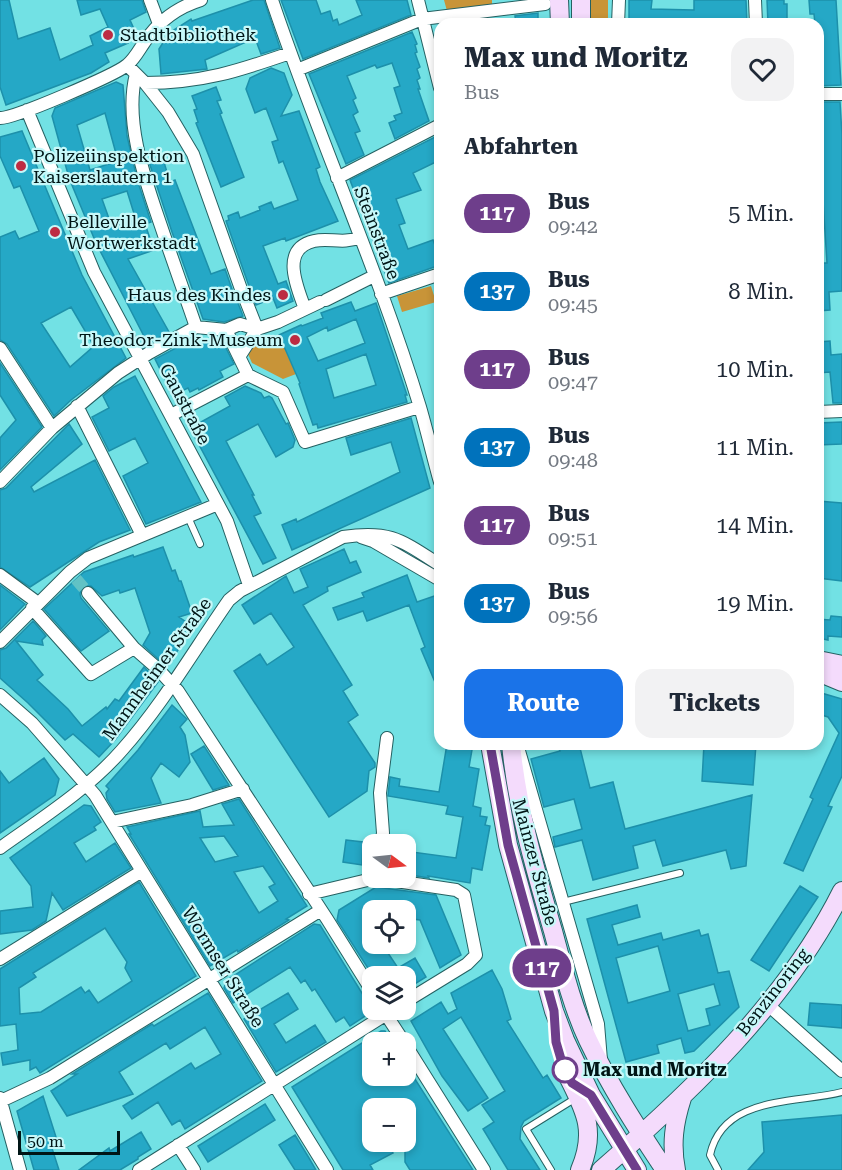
<!DOCTYPE html>
<html lang="de">
<head>
<meta charset="utf-8">
<style>
	body { margin:0; font-family:"Roboto Serif",serif; background:#f2f2f3; color:#1f2937; height:100vh; display:flex; flex-direction:column; font-size:22px; white-space:nowrap }
	* { box-sizing:border-box; margin:0 }
	p { font-size:20px; color:#747a83 }
	.icon { flex:none; width:33px; height:33px; fill:none; stroke:currentColor; stroke-width:2; stroke-linecap:round; stroke-linejoin:round }
	.map { position:relative; flex:1; overflow:hidden }
	.drawer { position:absolute; left:434px; top:18px; width:390px; height:732px; display:flex; flex-direction:column; background:#fff; border-radius:18px; box-shadow:0 3px 9px #0003 }
	.drawer>* { flex:none }
	.badge { padding:0 12px; border-radius:20px; font-size:21px; line-height:39px }
	.needle { width:39px; rotate:105deg }
	.fabs { position:absolute; left:362px; top:834px; display:grid; gap:12px }
	.fabs a { display:grid; place-items:center; width:54px; height:54px; border-radius:12px; background:#fff; box-shadow:0 3px 9px #0003; font-size:30px }
	.scale { position:absolute; left:18px; bottom:15px; width:102px; box-sizing:border-box; padding-left:6px; border:3px solid #001516; border-top:0; font-size:16px; line-height:21px; white-space:nowrap; color:#001516; -webkit-text-stroke:4px #c6f8f9; paint-order:stroke }
	.map>.badge { position:absolute; translate:-50% -50%; box-shadow:0 0 0 3px #fff }
	h2 { padding:0 30px; font-size:22px; line-height:54px }
	.round { display:grid; place-items:center; flex:none; width:63px; height:63px; border-radius:18px; background:#f2f2f3 }
	.summary { display:flex; align-items:center; justify-content:space-between; height:102px; padding:0 30px }
	h1 { font-size:28px; font-weight:700; line-height:45px }
	.action { display:flex; gap:12px; margin-top:auto; padding:12px 30px }
	.action a { flex:1; height:69px; border-radius:18px; background:#1a73e8; color:#fff; font-size:24px; font-weight:700; line-height:69px; text-align:center }
	.action a+a { background:#f2f2f3; color:#1f2937 }
	ul { padding:0; list-style:none }
	li { display:flex; align-items:center; gap:18px; height:78px; padding:0 30px }
	li div { flex:1 }
	li b { display:block; font-size:22px }
	li em { font-style:normal }
	li .badge { min-width:66px; font-weight:700; text-align:center }
	.map>svg:first-child { display:block }
	.green { fill:#c89438 }
	.building { fill:#25a8c6; stroke:#1d90aa; stroke-width:1.5; fill-rule:evenodd }
	.lines { fill:none; stroke-linecap:round; stroke-linejoin:round }
	.street-tunnel { stroke:#61c2c5; stroke-width:12; stroke-dasharray:12 6; stroke-linecap:butt }
	.lane-casing { stroke:#256162; stroke-width:8 }
	.street-casing { stroke:#256162; stroke-width:14 }
	.secondary-casing { stroke:#256162; stroke-width:20 }
	.lane { stroke:#fff; stroke-width:6 }
	.street { stroke:#fff; stroke-width:12 }
	.secondary { stroke:#f4dbfc; stroke-width:18 }
	.line-casing { stroke:#fff; stroke-width:14 }
	.line { stroke:#6e3e8b; stroke-width:9 }
	.poi-dot { fill:#bd2c42; stroke:#c6f8f9; stroke-width:2 }
	.stop-dot { fill:#fff; stroke:#6e3e8b; stroke-width:3 }
	.labels { text-anchor:middle; stroke-width:4.5; stroke-linejoin:round; paint-order:stroke }
	.poi-label { font-size:18px; fill:#001516; stroke:#c6f8f9; text-anchor:start }
	.street-label { font-size:18px; fill:#001516; stroke:#c6f8f9 }
	.stop-label { font-size:18px; font-weight:bold; fill:#001516; stroke:#c6f8f9; text-anchor:start }
</style>
</head>
<body>
<div class="map">
<svg width="842" height="1170" viewBox="0 0 842 1170">
	<rect width="100%" height="100%" fill="#72e1e4"/>
	<path class="green" d="M444 0H492V5L447 11Z
		M589 0H608V24H590Z
		M431 286 436 302 402 312 397 296Z
		M279 335 296 374 283 379 252 363 248 354 255 343Z"/>
	<path class="building" d="M0 0H9L18 39 50 28 60 60 93 45 90 36 108 27 100 9 81 15 77 0H142L146 12 130 20 134 29 124 34 128 43 105 53 109 62 91 73 6 105 0 87Z
		M253 0H264L280 48 261 54 255 38 205 60 207 69 161 74 159 49 169 33 191 19 192 21Z
		M281 0H316L321 14 330 11 333 21 337 19 339 25 362 15 356 0H407L411 15 303 59Z
		M629 0H652L651 9 694 10V0H746L747 24H629Z
		M767 0H784V4H787V24H768Z
		M809 0H836L841 85 818 86V24H815L814 14H810Z
		M538 13V24H516L515 16Z
		M412 32 417 44 415 45 417 52 415 53 420 67 417 69 420 78 417 80 420 89H418L429 121 395 139 389 123 396 120 394 116 402 113 394 88 400 86 392 63 377 68 375 65 347 76 356 98 353 100 358 112 353 115 360 131 355 133 364 155 346 164 309 74Z
		M271 68 284 73 292 95 281 116 299 111 320 167 316 169 320 182 338 221 286 241 285 238 263 246 278 284 286 281 293 301 277 308 273 298 256 305 253 297 248 293 249 286 226 221 229 220 228 216 238 212 240 218 260 210 259 207 271 202 274 209 298 200 283 161 279 163 272 142 278 140 266 108 255 113 246 89 250 78Z
		M116 82 123 85 127 136 137 179 151 222 145 224 154 250 128 259 169 332 148 344 96 243 69 178 52 116 55 108ZM105 113 118 161 90 170 77 125ZM127 191 136 220 112 227 102 199Z
		M216 87 221 100 217 101 222 113 220 114 244 177 221 187 196 123 198 122 194 110 197 109 192 96Z
		M818 102H840L842 135V291L829 292 830 310 818 311V263H827L818 123Z
		M22 131 82 275 126 358 71 400 54 416 7 344 0 340V237L15 231 19 239 39 231 20 186 14 188 0 156V137ZM71 307 94 346 70 367 41 323Z
		M437 136 440 142V160L413 173 421 190 396 199 405 223 399 225 408 249 433 240 440 258V265L389 283 350 180Z
		M163 159 170 182 175 180 211 274 225 269 233 292 239 297 238 303 243 316 224 322 203 319 172 232 149 162Z
		M351 302 355 311 376 303 407 395H405L407 402 318 428 317 424 313 425 299 384 300 383 279 335 301 325 302 326 323 318 321 313ZM356 319 365 343 318 361 307 337 327 327 328 331ZM366 354 376 385 334 398 326 369Z
		M214 337 221 338 234 364 220 371 223 377 199 390 198 388 190 392 188 388 173 395 155 359 189 341 192 348Z
		M830 341 831 355 842 354V403H833L830 372 818 373V342Z
		M0 363 42 427 0 470V438L16 420 0 395Z
		M135 376 201 502 146 524 123 476 148 463 135 438 109 451 92 417 109 408 103 396 114 387Z
		M245 386 261 393 264 398 269 396 272 398 286 424 288 423 295 440 293 447 276 457 258 424 226 441 254 495H252L261 513 254 516 276 558 263 564 190 428 230 406 225 397Z
		M411 418 430 488 292 550 282 525 296 519 297 522 400 472 391 442 351 455 346 438Z
		M842 422V444L818 445V423Z
		M69 424 82 444 31 487 34 492 95 460 130 530 99 542 30 587 0 567V490L6 488Z
		M818 501 842 503V581L818 578Z
		M163 547 172 571 175 570 179 581H181L192 613 179 617 189 624 183 635 184 636 181 641 183 642 167 667 143 645 150 633 135 588 120 593 119 590 102 596 91 586 82 587 80 594 81 598 109 631 81 651 44 609 84 572 133 555 134 557Z
		M344 549 350 563 356 561 361 572 327 587 328 591 303 605 352 685 343 691 358 715 348 722 375 763V767L369 771 367 791 329 817 234 671 260 654 267 665 294 647 271 613 254 624 242 605 286 576 294 593 308 587 300 569Z
		M407 575 417 602 440 594V694L421 649 425 647 409 605 367 621 363 611 338 620 333 608 364 597 362 593Z
		M0 585 25 604 0 630Z
		M831 616 842 617V637L828 636V640L818 638V619L830 620Z
		M33 621 46 636 42 640 43 645 16 641 43 675 37 680 68 709 82 726 106 707 107 709 115 699 119 701 144 667 158 682 115 740 99 757 73 734 65 740 28 703 0 678V650L6 648Z
		M818 692 842 699V776L828 806 832 807 803 871 784 863 813 799 810 797 839 733 828 717 818 714Z
		M172 705 187 719 180 727 185 735 190 762 179 777 161 763 151 778 161 803 115 812 107 799 106 793 109 789 106 786 138 750Z
		M447 744H473L469 767 479 769 473 806 481 808 480 816 487 817 485 825 490 826 482 870 472 868 470 883 428 876 429 878 405 874V851L456 858 463 817 446 814 448 806 388 796 390 777 400 779 399 786 439 792Z
		M558 744H579L590 788 613 782 625 829 752 795 746 866 731 869 726 850 663 866 655 840 633 846 638 868 593 880 582 840 555 847 553 837 582 829 574 799 544 807 531 759 560 751Z
		M704 744H756L753 785 702 781Z
		M204 746 229 785 213 790 191 754Z
		M44 758 59 779 55 795 0 833V771L9 783Z
		M239 799 307 906 286 919 289 920 238 952 237 950 210 966 129 834H131L127 827 200 811 203 827 234 825 222 804ZM224 836 238 856 215 862 200 838ZM263 866 275 884 269 887 278 901 259 913 234 872Z
		M84 805 91 806 101 822 94 827 96 830 74 843 86 862 115 843 131 868 63 910 52 893 46 921 32 930 0 934V911L33 907 31 886 10 858Z
		M346 840 363 842 362 865 343 862Z
		M139 882 196 976 40 1073 36 1067 30 1070V1060L3 1065 1 1053 18 1050 16 1024 0 1026V969ZM105 928 127 962 125 968 132 981 98 1003 89 990 85 993 81 987 41 1012 20 1014 19 988 36 977 33 973Z
		M800 886 818 897 769 971 751 960Z
		M376 887 436 895 461 955 440 968 420 920 405 918V910H372V944H382L398 968 415 958 426 977 405 990V976H373L337 920 339 910Z
		M637 905 640 917 612 925 618 945 661 933 663 940 699 930 701 936 708 934 718 973 729 971 739 1007 694 1051 685 1053 681 1038 657 1045 659 1053 626 1062 587 919ZM658 946 670 991 628 1003 616 958ZM714 984 720 1005 706 1009 710 1025 688 1031 678 994Z
		M314 924 320 925 373 1011 350 1026 344 1017 336 1022 315 989 312 991 305 980 301 983 290 967 233 1003 224 988 227 980Z
		M492 970 502 989 511 1019 507 1021 543 1078 547 1075 561 1098 524 1121 521 1127 520 1139 540 1170H508L483 1129 494 1122 482 1105 505 1091 461 1017 443 1029 488 1098 468 1111 442 1076 411 1021 441 1002 448 1014 457 1009 451 993Z
		M208 993 262 1081 185 1129 180 1120 172 1125 158 1102 132 1119 123 1106 191 1063 195 1069 221 1054 205 1027 170 1049 166 1043 119 1072 133 1094 67 1116 51 1091 77 1074H72L152 1024 154 1026Z
		M288 993 298 1009 274 1024 286 1043 315 1025 326 1042 276 1072 244 1019Z
		M810 1003 842 1005V1028L808 1025Z
		M381 1031H385L392 1042H372V1076H413L473 1170H410L405 1162V1108H364L372 1123V1142H386L393 1153 370 1165 373 1170H343L292 1087Z
		M43 1096 56 1137 49 1139 59 1170H34L17 1111Z
		M265 1104 275 1120 208 1162 198 1146Z
		M842 1115V1170H748L764 1152 762 1122Z
		M141 1132 151 1149 138 1157V1159L120 1170H79L109 1148 110 1151Z
		M295 1135 309 1158 316 1170H295L279 1145Z"/>
	<g class="lines">
		<path class="street-tunnel" d="M76 579 88 593"/>
		<g class="lane-casing">
			<path id="lane" d="M188 517 200 544
				M563 902 680 873
				M551 1170 526 1129 576 1098
				M718 1170 710 1155C723 1095 796 1104 842 1092"/>
		</g>
		<g class="street-casing">
			<path id="street" d="M150 0 159 24
				M272 0C318 137 378 269 420 407 427 431 433 457 440 482
				M418 0 440 88
				M755 0 756 24
				M618 24 619 0
				M127 65 145 83 168 112 193 154 241 289
				M297 70 422 19 545 4
				M136 74C123 125 148 187 164 235 175 266 185 296 196 327
				M145 83C202 83 238 71 290 53
				M818 94H842
				M27 110 94 272 227 521 249 585
				M0 118C13 119 115 75 127 65 135 59 140 48 146 40 160 20 178 7 201 0
				M337 178 440 125
				M381 294 440 274
				M326 300 374 276
				M246 301 257 329
				M305 309C298 289 279 249 314 241 330 237 342 245 360 237
				M257 329 278 322 320 302
				M226 330 248 375
				M0 348 52 428
				M239 357 257 329
				M77 406 142 535
				M818 412 842 411
				M171 415 248 375 283 392 305 442 419 407
				M0 482 52 428 118 373 149 353 196 327 226 330 240 324 257 329
				M361 537 373 541 440 580
				M0 575 38 603
				M88 593 134 648 158 669 178 691 327 919 372 991
				M32 608 91 674 134 648
				M0 642 70 572 88 558 218 504
				M0 695 32 723 95 795 327 1170
				M517 744 598 1024 601 1060
				M112 822 192 805 243 789
				M381 844 383 833 380 793 387 738
				M0 848C42 818 88 789 122 750 163 704 194 650 229 600L240 591 343 537C390 530 401 540 440 565
				M309 894 376 878 456 890 464 895 476 955 467 964 405 1002
				M0 959 142 871
				M767 1004 842 1071
				M383 1010 404 1042
				M405 1044 484 1170
				M0 1098 20 1170
				M1 1101 50 1078 321 910
				M178 1145 194 1170
				M139 1170 393 1010"/>
		</g>
		<g class="secondary-casing">
			<path id="secondary" d="M559 0 560 24
				M581 0V24
				M818 660 842 665
				M818 672 842 682
				M490 744 508 845 554 1011 565 1040 591 1095 637 1170
				M511 744C517 808 535 869 553 931 563 968 572 1006 588 1040 610 1086 637 1128 665 1170
				M563 1066C581 1105 599 1126 580 1170
				M601 1170C692 1091 787 1001 842 891
				M676 1170C671 1144 674 1123 682 1098"/>
		</g>
		<use href="#lane" class="lane"/>
		<use href="#street" class="street"/>
		<use href="#secondary" class="secondary"/>
	</g>
	<g class="lines">
		<g class="line-casing">
			<path id="line" d="M490 744 508 845 554 1011 556 1042 563 1066 572 1083 591 1095 637 1170"/>
		</g>
		<use href="#line" class="line"/>
	</g>
	<g class="poi-dot">
		<circle cx="108" cy="35" r="6"/>
		<circle cx="21" cy="166" r="6"/>
		<circle cx="55" cy="232" r="6"/>
		<circle cx="283" cy="295" r="6"/>
		<circle cx="295" cy="340" r="6"/>
	</g>
	<circle class="stop-dot" cx="565" cy="1070" r="12"/>
	<g class="labels">
		<g class="poi-label">
			<text x="120" y="41">Stadtbibliothek</text>
			<text x="33" y="162">Polizeiinspektion<tspan x="33" dy="21">Kaiserslautern 1</tspan></text>
			<text x="67" y="228">Belleville<tspan x="67" dy="21">Wortwerkstadt</tspan></text>
			<text x="271" y="301" text-anchor="end">Haus des Kindes</text>
			<text x="283" y="346" text-anchor="end">Theodor-Zink-Museum</text>
		</g>
		<g class="street-label">
			<text transform="translate(377 233) rotate(69)" y="6">Steinstraße</text>
			<text transform="translate(185 404) rotate(62)" y="6">Gaustraße</text>
			<text transform="translate(157 669) rotate(-54)" y="6">Mannheimer Straße</text>
			<text transform="translate(535 862) rotate(75)" y="6">Mainzer Straße</text>
			<text transform="translate(223 967) rotate(58)" y="6">Wormser Straße</text>
			<text transform="translate(773 992) rotate(-52)" y="6">Benzinoring</text>
		</g>
		<g class="stop-label">
			<text x="583" y="1076">Max und Moritz</text>
		</g>
	</g>
</svg>
<div class="fabs">
<a><svg class="needle" viewBox="-14 -14 28 28"><path d="M0-13l5 13h-10z" fill="#e53935"/><path d="M0 13l5-13h-10z" fill="#747a83"/></svg></a>
<a><svg class="icon" aria-label="locate" viewBox="0 0 24 24"><circle cx="12" cy="12" r="6"/><path d="M12 2v4M12 18v4M2 12h4M18 12h4"/></svg></a>
<a><svg class="icon" aria-label="layers" viewBox="0 0 24 24"><path d="M12 4l9 5-9 5-9-5zM3 14l9 5 9-5"/></svg></a>
<a>+</a>
<a>−</a>
</div>
<div class="scale">50 m</div>
<b class="badge" style="left:542px;top:968px;background:#6e3e8b;color:#fff">117</b>
<section class="drawer">
<div class="summary"><div><h1>Max und Moritz</h1><p>Bus</p></div><a class="round"><svg class="icon" aria-label="heart" viewBox="0 0 24 24"><path d="M12 20l-8-8c-3-5 5-10 8-4 3-6 11-1 8 4z"/></svg></a></div>
<h2>Abfahrten</h2>
<ul>
<li><span class="badge" style="background:#6e3e8b;color:#fff">117</span><div><b>Bus</b><p>09:42</p></div><em>5 Min.</em></li>
<li><span class="badge" style="background:#0072bc;color:#fff">137</span><div><b>Bus</b><p>09:45</p></div><em>8 Min.</em></li>
<li><span class="badge" style="background:#6e3e8b;color:#fff">117</span><div><b>Bus</b><p>09:47</p></div><em>10 Min.</em></li>
<li><span class="badge" style="background:#0072bc;color:#fff">137</span><div><b>Bus</b><p>09:48</p></div><em>11 Min.</em></li>
<li><span class="badge" style="background:#6e3e8b;color:#fff">117</span><div><b>Bus</b><p>09:51</p></div><em>14 Min.</em></li>
<li><span class="badge" style="background:#0072bc;color:#fff">137</span><div><b>Bus</b><p>09:56</p></div><em>19 Min.</em></li>
</ul>
<div class="action"><a>Route</a><a>Tickets</a></div>
</section>
</div>
</body>
</html>
